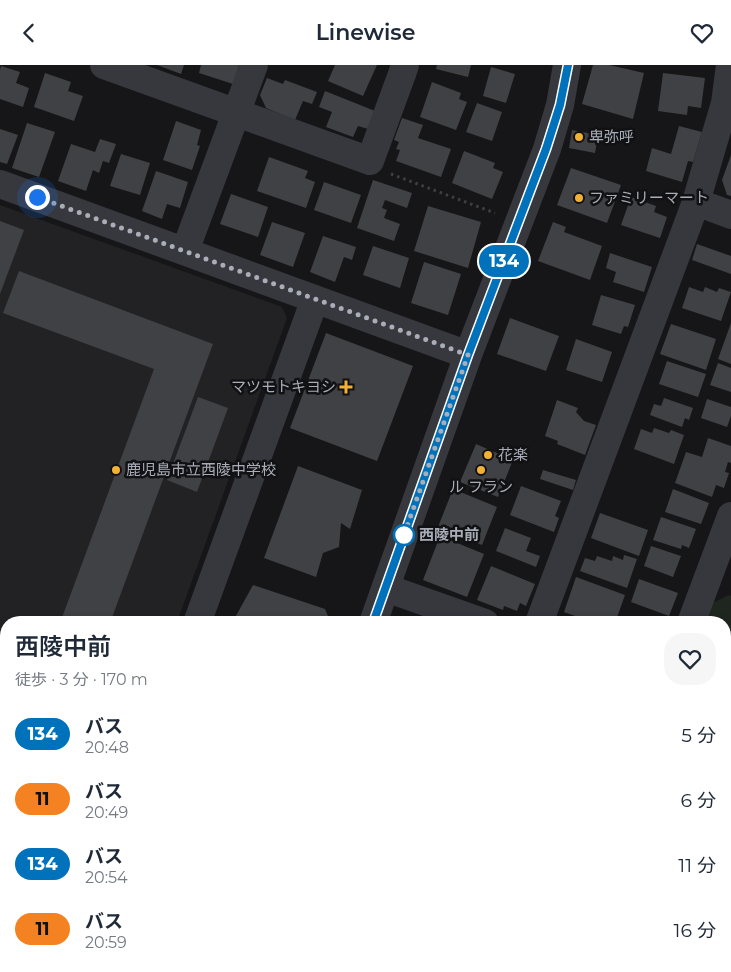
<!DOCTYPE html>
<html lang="ja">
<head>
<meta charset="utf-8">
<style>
	body { margin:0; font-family:Montserrat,"Noto Sans JP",sans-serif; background:#f6f6f7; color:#1f2937; height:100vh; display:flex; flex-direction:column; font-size:19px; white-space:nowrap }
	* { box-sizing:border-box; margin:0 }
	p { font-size:16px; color:#747a83 }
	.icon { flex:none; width:28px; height:28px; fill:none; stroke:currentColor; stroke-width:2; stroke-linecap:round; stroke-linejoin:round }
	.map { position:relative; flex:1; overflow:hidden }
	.panel { position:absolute; left:0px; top:551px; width:731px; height:356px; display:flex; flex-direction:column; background:#fff; border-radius:20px 20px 0 0; box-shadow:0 2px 8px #0003 }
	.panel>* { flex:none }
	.badge { padding:0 10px; border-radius:16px; font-size:18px; line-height:32px }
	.you { position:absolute; width:25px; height:25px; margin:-12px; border:4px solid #fff; border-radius:50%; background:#1a73e8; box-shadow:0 0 0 8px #1a73e833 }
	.map>.badge { position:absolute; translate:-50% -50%; box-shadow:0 0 0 2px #fff }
	.round { display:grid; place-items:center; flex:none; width:52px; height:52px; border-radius:20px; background:#f6f6f7 }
	.headline { display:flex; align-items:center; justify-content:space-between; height:85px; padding:0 15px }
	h1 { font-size:24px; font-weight:600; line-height:38px }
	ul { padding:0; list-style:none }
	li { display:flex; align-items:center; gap:15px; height:65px; padding:0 15px }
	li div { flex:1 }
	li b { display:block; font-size:19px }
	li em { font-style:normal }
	li .badge { min-width:55px; font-weight:700; text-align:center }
	header { display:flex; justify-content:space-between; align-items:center; height:65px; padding:0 15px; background:#fff; font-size:22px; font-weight:600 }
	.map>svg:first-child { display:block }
	.built { fill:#222225 }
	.green { fill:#1e261f }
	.building { fill:#404145 }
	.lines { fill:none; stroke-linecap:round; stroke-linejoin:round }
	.path { stroke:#3d3f44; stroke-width:3; stroke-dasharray:2.5 4; stroke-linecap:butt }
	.minor { stroke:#37383d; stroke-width:28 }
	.line-casing { stroke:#fff; stroke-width:11 }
	.line { stroke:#0072bc; stroke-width:8 }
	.walk { stroke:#a8adb8; stroke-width:5; stroke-dasharray:0 9 }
	.poi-dot { fill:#f2b134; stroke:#111113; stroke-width:2 }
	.stop-dot { fill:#fff; stroke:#0072bc; stroke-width:2.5 }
	.labels { text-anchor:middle; stroke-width:5; stroke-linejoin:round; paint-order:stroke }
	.poi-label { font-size:15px; fill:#a8adb8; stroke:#111113; text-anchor:start }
	.stop-label { font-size:15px; font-weight:bold; fill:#a8adb8; stroke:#111113; text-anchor:start }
</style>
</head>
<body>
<header><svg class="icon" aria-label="back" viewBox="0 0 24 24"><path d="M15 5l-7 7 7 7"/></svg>Linewise<svg class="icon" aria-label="heart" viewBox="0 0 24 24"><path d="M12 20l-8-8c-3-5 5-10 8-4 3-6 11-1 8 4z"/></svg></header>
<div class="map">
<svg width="731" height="907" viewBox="0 0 731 907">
	<rect width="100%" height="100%" fill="#161618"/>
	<path class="built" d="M0 140 282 242 287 253 177 557 6 558V819L0 816Z"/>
	<path class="green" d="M729 530 731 531V781L725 778V558H705L712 538Z
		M0 859 6 862V901H52L50 907H0Z"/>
	<path class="building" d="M157 0H184L181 9Z
		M201 0H239L233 19 199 8Z
		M335 0H377L363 31 328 16Z
		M437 0H471L468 12 436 4Z
		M593 0H609L644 8 633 54 582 39Z
		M1 1 20 7 16 18 29 23 23 42 0 34V5Z
		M491 2 515 9 506 38 483 31Z
		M45 8 71 17 68 26 83 31 74 56 34 42Z
		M663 8 705 13 701 43 688 41 687 50 658 46Z
		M267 13 283 19 285 15 317 27 312 39 303 36 295 55 266 43 260 30Z
		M432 17 461 28 459 34 467 37 456 65 420 52Z
		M325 26 375 46 368 64 358 61 353 72 326 62 332 47 319 42Z
		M477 38 502 47 492 76 466 67Z
		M402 53 423 60 418 73 451 84 441 112 396 96 400 85 396 84 399 77 394 75Z
		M176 56 201 65 197 80 200 81 192 105 163 95Z
		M27 58 55 67 39 112 12 103Z
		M679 61 702 67 693 97 688 96 682 117 646 106 652 83 671 89Z
		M0 64 18 70 7 99 0 97Z
		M572 65 598 70 595 88 569 83Z
		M100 74 116 79 109 98 103 96 99 108 93 105 86 126 58 116 71 79 95 87Z
		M464 86 495 98 493 103 503 107 492 134 452 118Z
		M121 89 150 98 140 130 110 121Z
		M731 90V131L727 130 722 115Z
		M269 92 308 106 305 113 315 117 306 143 257 126Z
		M571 103 621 120 607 158 557 140Z
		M156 106 188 117 180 143 167 139 162 154 142 146Z
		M373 115 412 128 407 143 385 135 382 143 387 145 384 153 400 159 394 176 357 163Z
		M324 117 361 130 351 158 314 145Z
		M231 129 268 142 258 172 220 159Z
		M631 132 656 141 654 147 667 152 660 173 621 160Z
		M428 141 481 157 468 203 414 186Z
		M0 156 24 165 0 229Z
		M272 157 305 168 293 202 260 190Z
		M553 157 566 162 564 167 602 181 590 215 538 196Z
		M323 171 356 182 352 195 344 192 335 217 310 207Z
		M697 179 731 191V209L692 195Z
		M373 181 409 193 400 223 363 210Z
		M610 188 652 202 644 227 613 217 616 207 606 203Z
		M424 197 461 209 448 250 411 238Z
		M19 206 213 279 110 558H60L154 304 3 248Z
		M689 222 703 227 705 222 717 227 719 223 731 227 721 256 682 243Z
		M601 230 635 240 628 262 624 261 621 269 592 260Z
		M510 253 559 271 546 306 497 289Z
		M731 258V299L718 294Z
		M671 259 716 274 706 305 660 289Z
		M326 268 413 301 377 396 290 363Z
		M576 274 612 287 602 317 566 305Z
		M667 296 706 309 698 332 659 319Z
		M718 298 731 303V327L710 320Z
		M198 332 228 343 197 427 167 415Z
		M664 333 693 343 689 355 685 353 682 362 650 350 654 339 661 341Z
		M707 334 731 342V351L727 362 701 353Z
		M557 335 578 343 576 347 584 356 596 360 585 390 557 379 558 376 545 371Z
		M654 363 669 368 671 365 684 370 674 399 634 384 641 364 652 368Z
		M708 373 731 381V398L728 397 725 407 729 408 724 423 716 420 712 432 675 418 686 387 702 392Z
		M476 379 513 395 498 432 460 417Z
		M298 401 362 425 350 464 341 458 339 482 323 488 316 512 264 493Z
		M543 405 576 415 573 425 540 414Z
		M521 421 561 436 555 451 559 453 554 467 510 450Z
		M453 424 497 442 482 480 438 462Z
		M673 424 709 438 701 459 665 447Z
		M600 448 648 465 639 491 591 473Z
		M661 452 696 464 689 483 682 480 681 484 653 475Z
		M505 463 531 473 526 486 540 491 536 502 496 486Z
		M440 471 484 489 467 532 423 515Z
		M651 481 681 491 673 512 644 501Z
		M624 490 637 494 627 523 580 506 585 493 595 496 597 491 612 496 613 491 623 495Z
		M491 501 535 519 526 541 520 538 517 546 504 541 503 545 477 535Z
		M576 512 625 530 615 558H594L564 547Z
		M639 514 678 528 669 551 631 537Z
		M253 520 325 544 331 558H232Z
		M2 659 6 661V806L0 804V664Z
		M725 832 731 834V861L725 859Z
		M731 876V899L729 907H702L694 905 695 901H725V878L730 879Z
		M97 901H100L115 907H95Z
		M284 901H542L540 907H282Z
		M660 901H682L680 907H676Z"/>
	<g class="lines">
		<path class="path" d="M391 109 495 148"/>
		<path class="minor" d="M104 0 370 96 402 9 405 0
			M0 119 468 290
			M696 137 731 150
			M185 186 254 0
			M386 523 485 558
			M197 558 315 234
			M373 558 468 290 547 84 560 40 567 0
			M539 558 696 137 725 38 730 0
			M691 558 731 451
			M725 791 731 794
			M0 835 6 838
			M181 901 196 907
			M611 901 627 907
			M69 907 71 901
			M244 907 246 901
			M561 907 563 901"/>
	</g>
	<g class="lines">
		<g class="line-casing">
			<path id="line" d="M373 558 468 290 546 84 560 40 568 0"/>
		</g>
		<use href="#line" class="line"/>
		<path class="walk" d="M37 132 468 290 404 470"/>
	</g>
	<g class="poi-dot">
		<circle cx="579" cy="72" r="5"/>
		<circle cx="579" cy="133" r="5"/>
		<path d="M343.5 314.5h5v5h5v5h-5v5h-5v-5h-5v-5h5z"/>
		<circle cx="488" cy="390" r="5"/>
		<circle cx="116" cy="405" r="5"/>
		<circle cx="481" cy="405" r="5"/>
	</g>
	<circle class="stop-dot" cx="404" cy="470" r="10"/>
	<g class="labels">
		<g class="poi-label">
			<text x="589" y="77">卑弥呼</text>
			<text x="589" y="138">ファミリーマート</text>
			<text x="336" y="327" text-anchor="end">マツモトキヨシ</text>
			<text x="498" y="395">花楽</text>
			<text x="126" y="410">鹿児島市立西陵中学校</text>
			<text x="481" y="427" text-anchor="middle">ル フラン</text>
		</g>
		<g class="stop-label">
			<text x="419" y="475">西陵中前</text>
		</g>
	</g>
</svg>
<div class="you" style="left:37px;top:132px"></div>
<b class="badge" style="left:504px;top:196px;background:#0072bc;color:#fff">134</b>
<section class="panel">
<div class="headline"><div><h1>西陵中前</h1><p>徒歩 · 3 分 · 170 m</p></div><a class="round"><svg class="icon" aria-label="heart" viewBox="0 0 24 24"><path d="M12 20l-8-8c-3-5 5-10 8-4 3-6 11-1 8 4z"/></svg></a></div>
<ul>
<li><span class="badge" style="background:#0072bc;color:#fff">134</span><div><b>バス</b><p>20:48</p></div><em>5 分</em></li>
<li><span class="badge" style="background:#f58220;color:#111">11</span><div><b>バス</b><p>20:49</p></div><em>6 分</em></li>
<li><span class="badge" style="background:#0072bc;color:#fff">134</span><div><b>バス</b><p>20:54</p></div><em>11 分</em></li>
<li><span class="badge" style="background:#f58220;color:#111">11</span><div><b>バス</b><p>20:59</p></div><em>16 分</em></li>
</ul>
</section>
</div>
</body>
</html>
